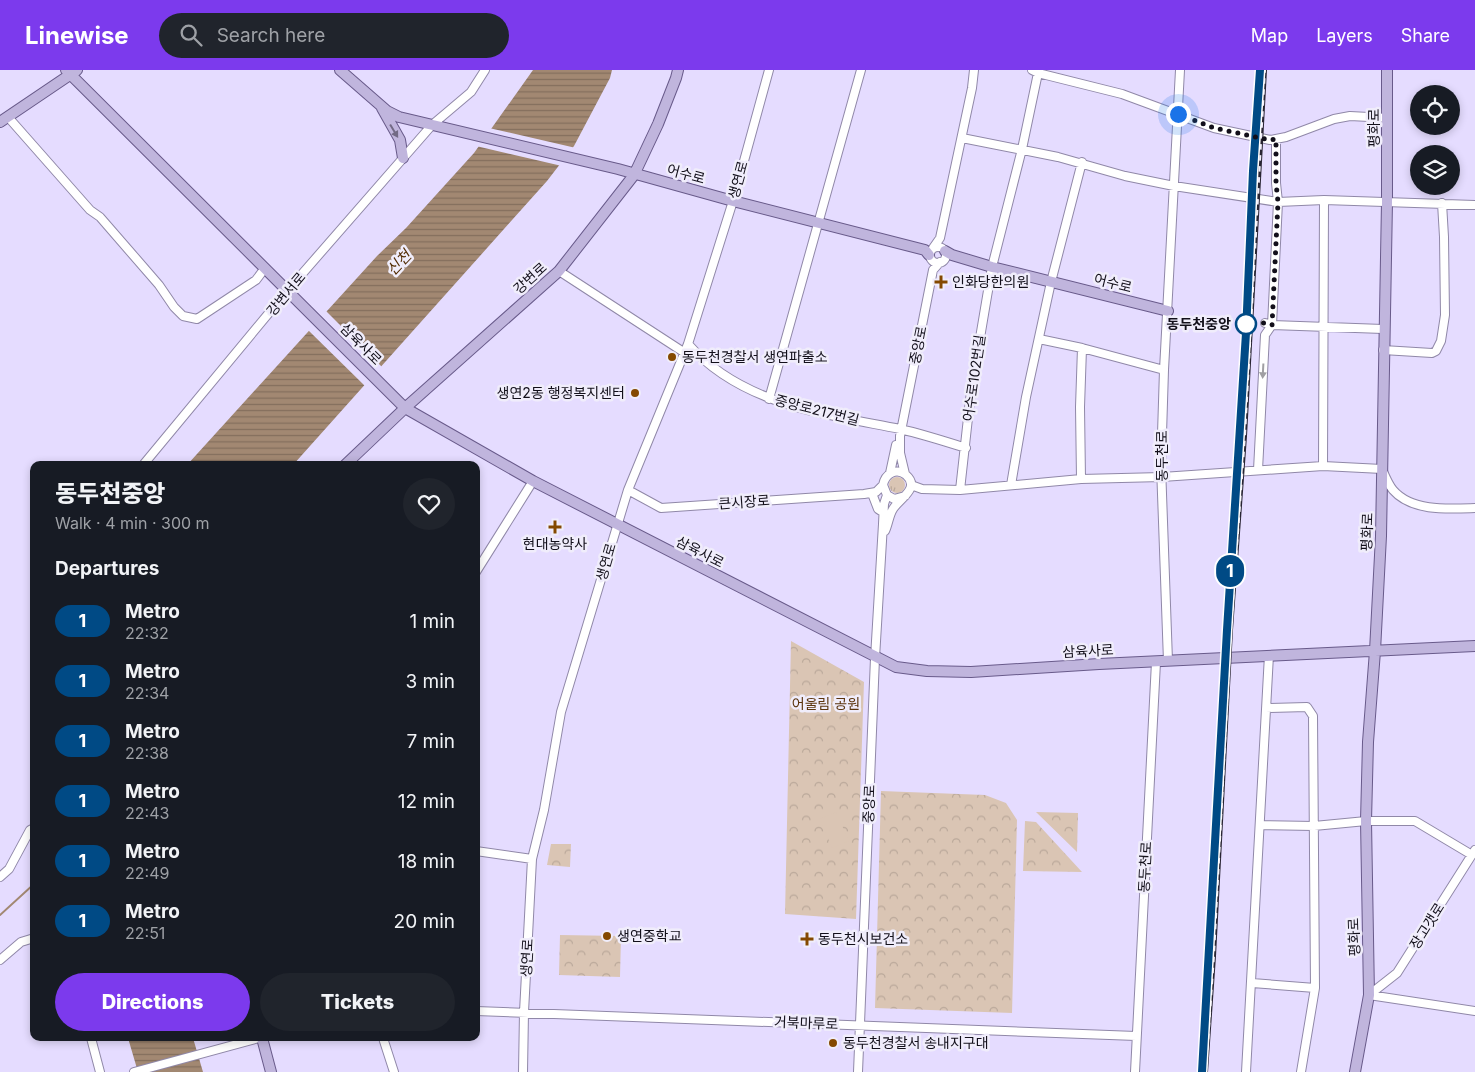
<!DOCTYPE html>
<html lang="en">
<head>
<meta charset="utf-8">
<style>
	body { margin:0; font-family:Inter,"Noto Sans KR",sans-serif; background:#20242c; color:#f1f3f6; height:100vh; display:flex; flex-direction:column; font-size:19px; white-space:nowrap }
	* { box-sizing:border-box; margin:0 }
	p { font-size:16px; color:#9ea1a6 }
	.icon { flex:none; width:28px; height:28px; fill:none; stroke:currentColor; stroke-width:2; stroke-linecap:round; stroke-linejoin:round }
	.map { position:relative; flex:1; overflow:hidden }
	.panel { position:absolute; left:30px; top:391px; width:450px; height:580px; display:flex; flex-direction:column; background:#171b24; border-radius:10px; box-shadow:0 2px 8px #0003 }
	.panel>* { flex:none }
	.badge { padding:0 10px; border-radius:16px; font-size:18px; line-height:32px }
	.fabs { position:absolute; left:1410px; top:15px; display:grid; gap:10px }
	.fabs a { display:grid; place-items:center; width:50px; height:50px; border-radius:50%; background:#171b24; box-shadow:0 2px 8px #0003; font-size:25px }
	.you { position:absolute; width:25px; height:25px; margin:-12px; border:4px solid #fff; border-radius:50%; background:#1a73e8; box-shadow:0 0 0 8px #1a73e833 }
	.map>.badge { position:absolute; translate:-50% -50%; box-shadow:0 0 0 2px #fff }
	h2 { padding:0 25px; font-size:19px; line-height:45px }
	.round { display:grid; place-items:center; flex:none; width:52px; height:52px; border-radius:26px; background:#20242c }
	.headline { display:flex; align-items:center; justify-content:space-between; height:85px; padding:0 25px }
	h1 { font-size:24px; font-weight:800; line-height:38px }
	.cta { display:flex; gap:10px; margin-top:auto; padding:10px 25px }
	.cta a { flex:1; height:58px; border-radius:30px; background:#7c3aed; color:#fff; font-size:20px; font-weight:800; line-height:58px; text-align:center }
	.cta a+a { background:#20242c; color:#f1f3f6 }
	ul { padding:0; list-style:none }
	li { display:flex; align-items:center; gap:15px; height:60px; padding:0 25px }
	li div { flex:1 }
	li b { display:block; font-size:19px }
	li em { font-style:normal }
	li .badge { min-width:55px; font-weight:700; text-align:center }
	header { display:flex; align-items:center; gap:30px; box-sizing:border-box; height:70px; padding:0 25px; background:#7c3aed; color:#fff }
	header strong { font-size:24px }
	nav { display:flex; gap:28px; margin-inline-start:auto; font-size:18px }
	.search { width:350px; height:45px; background:#20242c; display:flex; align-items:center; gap:12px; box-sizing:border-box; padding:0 18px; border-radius:28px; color:#9ea1a6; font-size:19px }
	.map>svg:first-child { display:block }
	.grass { fill:url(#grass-tufts) }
	.park { fill:url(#park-crowns) }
	.pitch { fill:#dac5b4 }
	.water { fill:url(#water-rules) }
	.pier { fill:#e5dcff }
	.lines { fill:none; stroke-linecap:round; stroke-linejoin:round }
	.stream { stroke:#a28872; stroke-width:2 }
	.minor-casing { stroke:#9088a8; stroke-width:10 }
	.major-casing { stroke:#685a8a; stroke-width:12 }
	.minor { stroke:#fff; stroke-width:8 }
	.major { stroke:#c0b5dd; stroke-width:10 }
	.rail-casing { stroke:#292533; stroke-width:4 }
	.rail { stroke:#f0edfb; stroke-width:2; stroke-dasharray:5.5; stroke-linecap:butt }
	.oneway { fill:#726a85 }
	.oneway2 { fill:#a09fa3 }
	.line-casing { stroke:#fff; stroke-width:11 }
	.line { stroke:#004a85; stroke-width:8 }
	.walk { stroke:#120f1a; stroke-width:5; stroke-dasharray:0 9 }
	.poi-dot { fill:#844900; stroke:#f0edfb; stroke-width:2 }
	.stop-dot { fill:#fff; stroke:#004a85; stroke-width:2.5 }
	.labels { text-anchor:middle; stroke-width:5; stroke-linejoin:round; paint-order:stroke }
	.street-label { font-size:14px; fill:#120f1a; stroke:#f0edfb }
	.poi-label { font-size:14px; fill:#120f1a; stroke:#f0edfb; text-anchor:start }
	.stop-label { font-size:14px; font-weight:bold; fill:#120f1a; stroke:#f0edfb; text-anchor:end }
	.park-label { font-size:14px; fill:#5b350e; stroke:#f0edfb }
	.water-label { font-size:15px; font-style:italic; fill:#532d05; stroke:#f0edfb }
</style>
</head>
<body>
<header>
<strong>Linewise</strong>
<div class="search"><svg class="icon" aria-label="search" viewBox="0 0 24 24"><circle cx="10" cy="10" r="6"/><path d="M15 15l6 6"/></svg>Search here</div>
<nav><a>Map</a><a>Layers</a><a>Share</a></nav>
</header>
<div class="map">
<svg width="1475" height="1002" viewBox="0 0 1475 1002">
	<defs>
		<pattern id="grass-tufts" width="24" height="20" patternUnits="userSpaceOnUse" patternTransform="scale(1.25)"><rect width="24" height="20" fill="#dac5b4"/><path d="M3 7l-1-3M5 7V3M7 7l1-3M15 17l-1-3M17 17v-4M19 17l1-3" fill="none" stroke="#baa89a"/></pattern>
		<pattern id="park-crowns" width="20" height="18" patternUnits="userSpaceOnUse" patternTransform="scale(1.25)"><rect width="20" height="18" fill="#dac5b4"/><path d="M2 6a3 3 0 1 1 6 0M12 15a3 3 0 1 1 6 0" fill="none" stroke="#baa89a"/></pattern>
		<pattern id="water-rules" width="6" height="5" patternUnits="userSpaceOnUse" patternTransform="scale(1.25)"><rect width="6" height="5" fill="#a28872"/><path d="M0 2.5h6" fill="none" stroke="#836e5d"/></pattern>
	</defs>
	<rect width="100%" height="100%" fill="#e5dcff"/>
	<path class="grass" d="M889 415a8 8 0 1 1 16 0a8 8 0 1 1-16 0Z"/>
	<path class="park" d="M791 571 864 612 856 849 785 844Z
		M881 721 985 725 1006 733 1017 750 1012 943 875 938Z
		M1036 742 1078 743 1077 782Z
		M1025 751 1036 752 1082 802 1023 801Z
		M551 774H571L570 797 547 795Z
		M560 865 621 866 620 907 559 905Z"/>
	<path class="pitch" d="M836 742 849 771 832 778 820 749Z"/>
	<path class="water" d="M533 0H612L610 8 574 76 547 111 293 395H187L377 186 406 158 474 83Z
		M128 968H193L203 1002H138Z"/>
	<path class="pier" d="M489 58 576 78 562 96 476 76Z
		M325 240 383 298 366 317 308 260Z"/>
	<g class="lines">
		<path class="stream" d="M0 845 34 814"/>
		<g class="minor-casing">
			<path id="minor" d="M1032 0 1038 3 1122 24 1214 58 1270 70 1286 67 1334 49 1350 46 1388 48
				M8 47 90 140 100 147 159 215 174 237 183 246 197 249 256 210 265 198
				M962 68 1058 87 1125 106 1174 116 1278 132 1276 113V69
				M930 185a8 8 0 1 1 16 0a8 8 0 1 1-16 0Z
				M933 178 940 168 972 18 974 0
				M559 201 685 283
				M1383 259 1272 255 1278 132 1324 130 1475 135
				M1039 269 1082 278 1164 300
				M688 274C742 335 825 344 900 359 922 364 944 371 966 378
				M1383 280 1432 283 1436 281 1441 271 1445 245 1444 167 1442 133
				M769 329 861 0
				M143 395 288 220 432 55 471 22 485 0
				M1323 396 1324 130
				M1258 400 1265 265 1272 255 1265 253
				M890 403 896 375
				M905 404 900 383V366L933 200 940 192
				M1081 409 1080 337 1082 278
				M911 415 922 419 960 420 1081 409 1162 407 1323 396 1382 399C1385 406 1388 414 1393 420 1412 442 1449 439 1475 438
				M1011 415 1026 327 1051 212 1082 92
				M628 420 661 438 864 424 876 422 883 415
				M960 420 971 321 992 197 1022 79 1038 3
				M873 426 878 439 884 443
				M885 461C888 455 889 445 893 439 899 429 921 418 906 405 896 397 885 404 883 415L887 425 894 429 905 426
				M476 502 533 411
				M1168 591 1161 396 1164 300 1180 0
				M1266 638 1307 637 1313 646 1315 918 1301 1002
				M1260 755 1314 756 1366 751H1415L1472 785
				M476 781 532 789
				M0 807 9 799 30 760 34 758
				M0 890 21 872 34 868
				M1252 913 1315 918
				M1369 925 1397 903 1475 780
				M1369 925 1475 941
				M476 941 1136 966
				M91 968 100 1002
				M383 968 394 1002
				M134 1002 259 968
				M523 1002 524 942 532 789 544 740 561 642 628 420 688 274 733 131 769 0
				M858 1002 875 588 883 454 884 434 887 425
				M1135 1002 1156 592
				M1246 1002 1269 585"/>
		</g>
		<g class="major-casing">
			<path id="major" d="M66 0 405 338 533 411 896 597 927 601 971 602 1099 594 1475 576
				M340 0 387 41 399 47 618 99 733 131 925 180 929 185
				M382 38 400 70 403 88
				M0 52 77 0
				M945 181 952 185 992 197 1168 241
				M345 395 405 338 559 201 634 105 658 54 676 8 678 0
				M262 968 271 1002
				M1355 1002 1369 925 1366 751 1368 672 1375 581 1381 466 1387 132V0"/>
		</g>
		<use href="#minor" class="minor"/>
		<use href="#major" class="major"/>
		<g class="rail-casing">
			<path id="rail" d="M1206 1002 1214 886 1231 560 1245 366 1265 0"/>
		</g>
		<use href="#rail" class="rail"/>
	</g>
	<defs><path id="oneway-solid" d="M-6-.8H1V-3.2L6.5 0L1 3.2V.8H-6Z" transform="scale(1.25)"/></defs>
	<use class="oneway" href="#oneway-solid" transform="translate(394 61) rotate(59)"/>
	<use class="oneway2" href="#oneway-solid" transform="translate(1263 301) rotate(93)"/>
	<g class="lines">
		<g class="line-casing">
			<path id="line" d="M1202 1002 1227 560 1246 263 1253 101 1260 0"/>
		</g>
		<use href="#line" class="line"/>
		<path class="walk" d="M1178 44 1214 58 1270 70 1276 69V113L1278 132 1272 255 1265 253 1246 254"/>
	</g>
	<g class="poi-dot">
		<path d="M938.5 204.5h5v5h5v5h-5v5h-5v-5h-5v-5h5z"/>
		<circle cx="672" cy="287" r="5"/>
		<circle cx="635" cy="323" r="5"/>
		<path d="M552.5 449.5h5v5h5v5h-5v5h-5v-5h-5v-5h5z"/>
		<circle cx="607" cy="866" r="5"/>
		<path d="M804.5 861.5h5v5h5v5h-5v5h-5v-5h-5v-5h5z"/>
		<circle cx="833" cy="973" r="5"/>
	</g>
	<circle class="stop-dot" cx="1246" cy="254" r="10"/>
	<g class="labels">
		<g class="street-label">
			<text transform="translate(1374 58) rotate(-90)" y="5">평화로</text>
			<text transform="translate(686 104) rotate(15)" y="5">어수로</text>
			<text transform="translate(738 110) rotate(-75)" y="5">생연로</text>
			<text transform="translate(530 208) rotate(-42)" y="5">강변로</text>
			<text transform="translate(1113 213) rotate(14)" y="5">어수로</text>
			<text transform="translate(286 224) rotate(-50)" y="5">강변서로</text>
			<text transform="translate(361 274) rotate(45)" y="5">삼육사로</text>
			<text transform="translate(918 275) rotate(-79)" y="5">중앙로</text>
			<text transform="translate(974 308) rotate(-82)" y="5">어수로102번길</text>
			<text transform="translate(817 340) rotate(14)" y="5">중앙로217번길</text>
			<text transform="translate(1162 386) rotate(-90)" y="5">동두천로</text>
			<text transform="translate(744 432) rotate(-4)" y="5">큰시장로</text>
			<text transform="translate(1367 462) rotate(-88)" y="5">평화로</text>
			<text transform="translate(700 482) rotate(27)" y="5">삼육사로</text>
			<text transform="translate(606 492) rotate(-74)" y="5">생연로</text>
			<text transform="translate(1088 581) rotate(-3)" y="5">삼육사로</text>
			<text transform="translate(869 734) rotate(-88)" y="5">중앙로</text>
			<text transform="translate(1145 797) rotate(-87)" y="5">동두천로</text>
			<text transform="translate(1427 856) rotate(-58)" y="5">장고갯로</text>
			<text transform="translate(1354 867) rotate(-92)" y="5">평화로</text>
			<text transform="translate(527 888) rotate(-87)" y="5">생연로</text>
			<text transform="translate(806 953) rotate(2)" y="5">거북마루로</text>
		</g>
		<g class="poi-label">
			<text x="952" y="217">인화당한의원</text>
			<text x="682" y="292">동두천경찰서 생연파출소</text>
			<text x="625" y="328" text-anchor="end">생연2동 행정복지센터</text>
			<text x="555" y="479" text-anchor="middle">현대농약사</text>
			<text x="617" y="871">생연중학교</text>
			<text x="818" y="874">동두천시보건소</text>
			<text x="843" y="978">동두천경찰서 송내지구대</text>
		</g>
		<g class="stop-label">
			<text x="1231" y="259">동두천중앙</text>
		</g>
		<g class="park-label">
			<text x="826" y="639">어울림 공원</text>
		</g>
		<g class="water-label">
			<text transform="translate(399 193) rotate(-47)" y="5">신천</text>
		</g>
	</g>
</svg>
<div class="fabs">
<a><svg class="icon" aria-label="locate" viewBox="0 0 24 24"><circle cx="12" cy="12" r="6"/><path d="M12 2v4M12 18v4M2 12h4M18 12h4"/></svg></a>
<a><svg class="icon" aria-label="layers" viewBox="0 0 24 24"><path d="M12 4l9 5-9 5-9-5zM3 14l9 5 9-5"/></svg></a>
</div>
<div class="you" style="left:1178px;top:44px"></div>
<b class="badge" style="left:1230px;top:501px;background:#004a85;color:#fff">1</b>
<section class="panel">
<div class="headline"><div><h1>동두천중앙</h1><p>Walk · 4 min · 300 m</p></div><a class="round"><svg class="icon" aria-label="heart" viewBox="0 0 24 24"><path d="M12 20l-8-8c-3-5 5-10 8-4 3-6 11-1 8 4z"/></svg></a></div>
<h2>Departures</h2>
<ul>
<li><span class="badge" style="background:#004a85;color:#fff">1</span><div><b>Metro</b><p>22:32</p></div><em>1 min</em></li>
<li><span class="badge" style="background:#004a85;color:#fff">1</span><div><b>Metro</b><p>22:34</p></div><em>3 min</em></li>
<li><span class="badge" style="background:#004a85;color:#fff">1</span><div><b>Metro</b><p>22:38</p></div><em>7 min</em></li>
<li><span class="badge" style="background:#004a85;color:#fff">1</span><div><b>Metro</b><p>22:43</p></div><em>12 min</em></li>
<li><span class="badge" style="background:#004a85;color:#fff">1</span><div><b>Metro</b><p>22:49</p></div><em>18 min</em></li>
<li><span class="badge" style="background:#004a85;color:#fff">1</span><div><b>Metro</b><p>22:51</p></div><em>20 min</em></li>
</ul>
<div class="cta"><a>Directions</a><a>Tickets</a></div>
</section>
</div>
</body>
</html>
